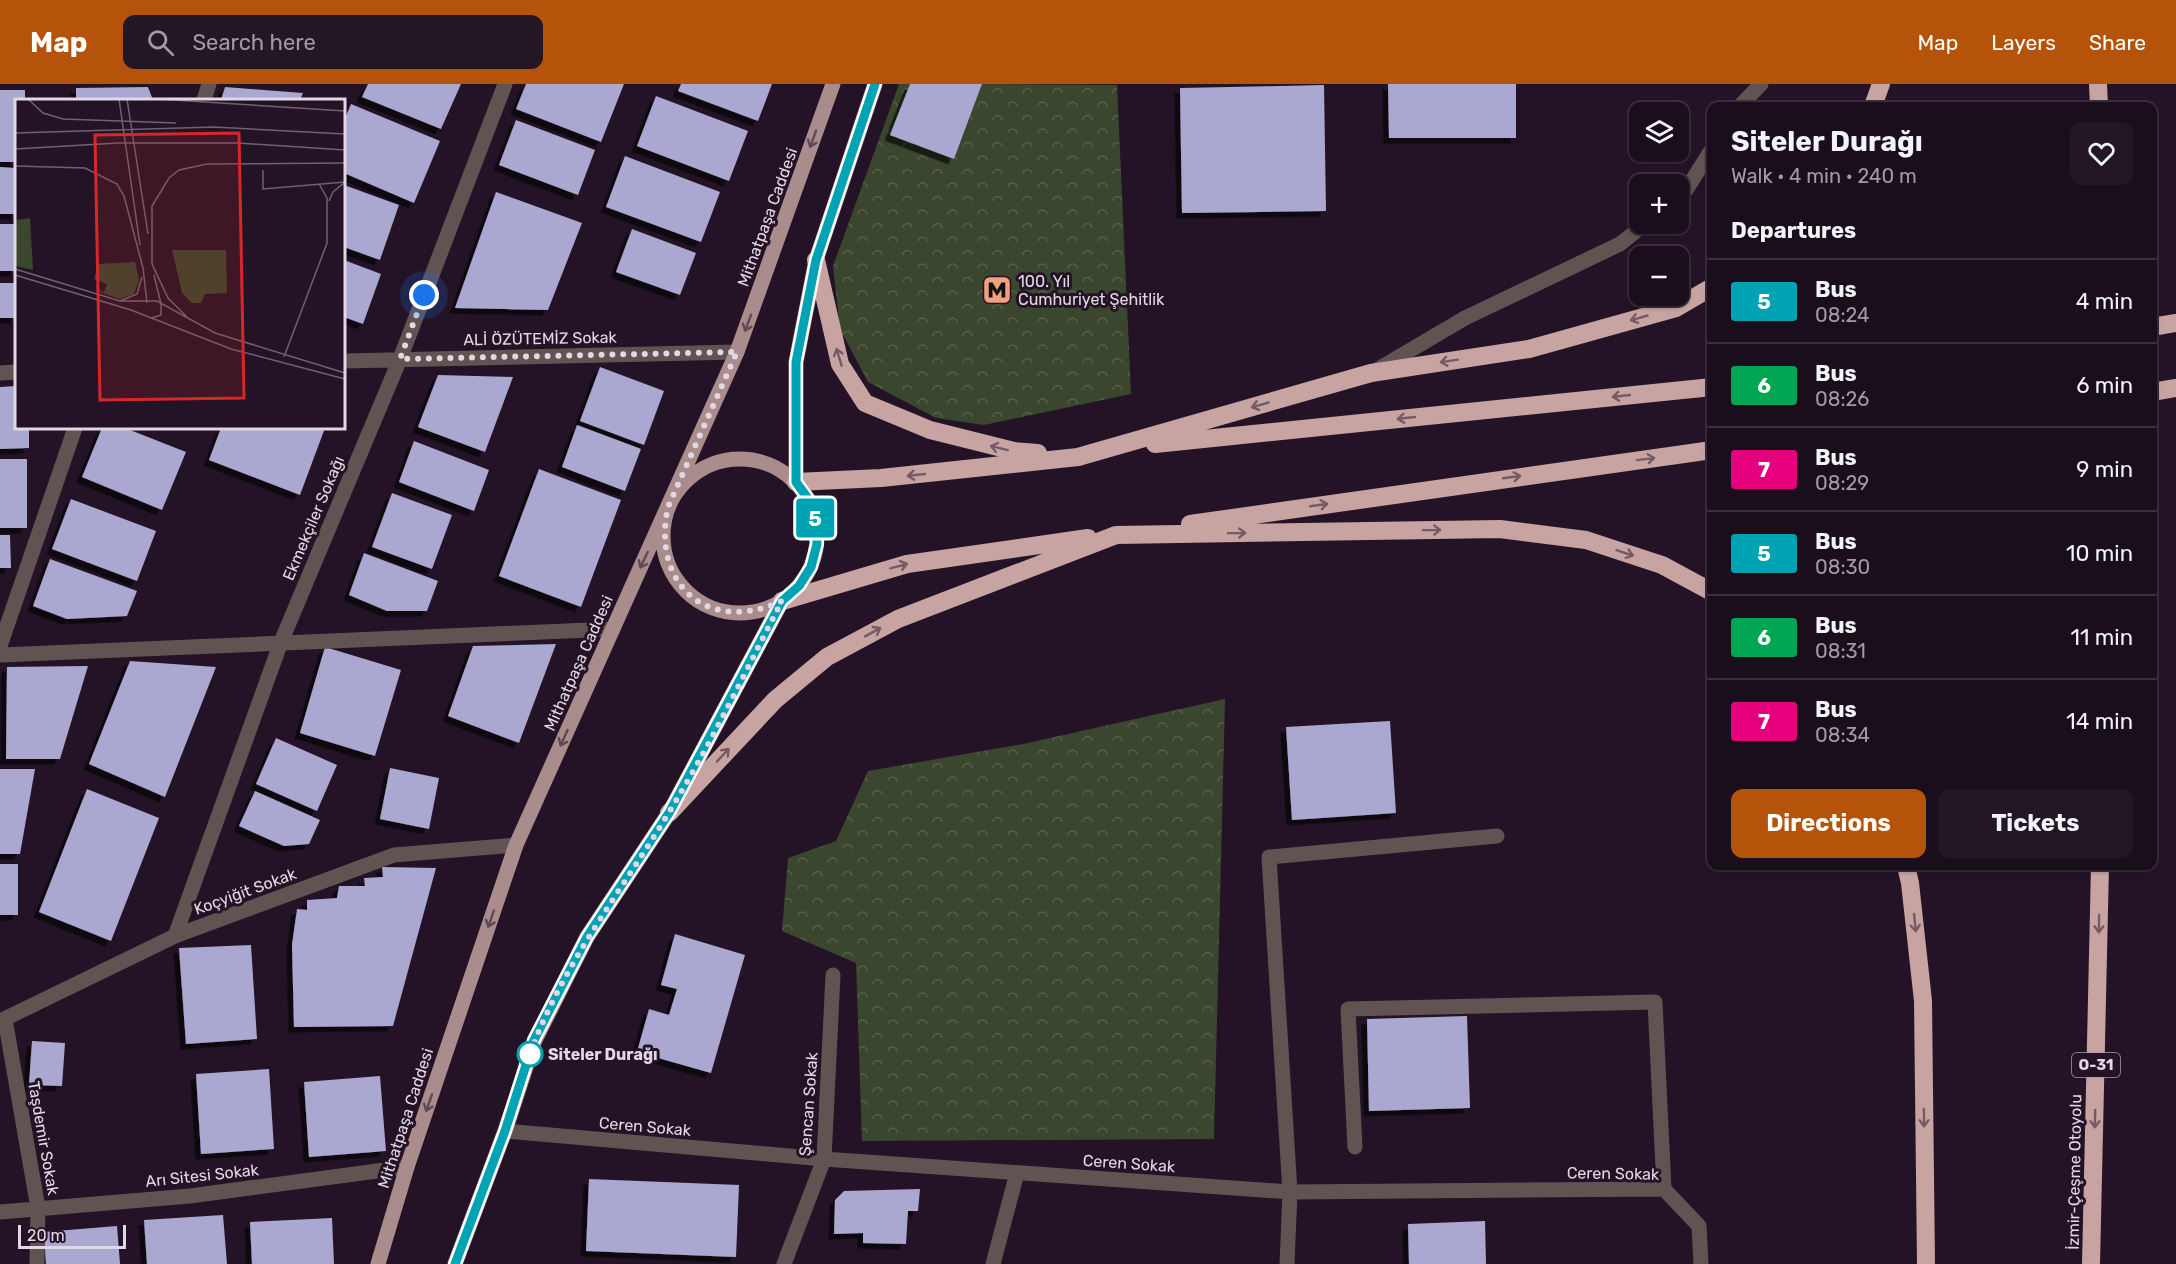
<!DOCTYPE html>
<html lang="en">
<head>
<meta charset="utf-8">
<style>
	body { margin:0; font-family:Rubik,sans-serif; background:#241725; color:#f1f3f6; height:100vh; display:flex; flex-direction:column; font-size:22px; white-space:nowrap }
	* { box-sizing:border-box; margin:0 }
	p { font-size:20px; color:#a09ca3 }
	.icon { flex:none; width:33px; height:33px; fill:none; stroke:currentColor; stroke-width:2; stroke-linecap:round; stroke-linejoin:round }
	.map { position:relative; flex:1; overflow:hidden }
	.sheet { position:absolute; left:1707px; top:18px; width:450px; height:768px; display:flex; flex-direction:column; background:#1b0e1c; border-radius:12px; box-shadow:0 2px 4px #0004,0 0 0 2px #392e3b }
	.sheet>* { flex:none }
	.badge { padding:0 12px; border-radius:4px; font-size:21px; line-height:39px }
	.controls { position:absolute; left:1629px; top:18px; display:grid; gap:12px }
	.controls a { display:grid; place-items:center; width:60px; height:60px; border-radius:12px; background:#1b0e1c; box-shadow:0 2px 4px #0004,0 0 0 2px #392e3b; font-size:30px }
	.scale { position:absolute; left:18px; bottom:15px; width:108px; box-sizing:border-box; padding-left:6px; border:3px solid #e3d7e3; border-top:0; font-size:16px; line-height:21px; white-space:nowrap; color:#e3d7e3; -webkit-text-stroke:4px #241326; paint-order:stroke }
	.you { position:absolute; width:30px; height:30px; margin:-15px; border:4px solid #fff; border-radius:50%; background:#1a73e8; box-shadow:0 0 0 9px #1a73e833 }
	.map>.badge { position:absolute; translate:-50% -50%; box-shadow:0 0 0 3px #fff }
	h2 { padding:0 24px; font-size:22px; line-height:54px }
	.round { display:grid; place-items:center; flex:none; width:63px; height:63px; border-radius:12px; background:#241725 }
	.summary { display:flex; align-items:center; justify-content:space-between; height:102px; padding:0 24px }
	h1 { font-size:28px; font-weight:700; line-height:45px }
	.button { display:flex; gap:12px; margin-top:auto; padding:12px 24px }
	.button a { flex:1; height:69px; border-radius:12px; background:#b45309; color:#fff; font-size:24px; font-weight:700; line-height:69px; text-align:center }
	.button a+a { background:#241725; color:#f1f3f6 }
	ul { padding:0; list-style:none }
	li { display:flex; align-items:center; gap:18px; height:84px; padding:0 24px; border-top:2px solid #392e3b }
	li div { flex:1 }
	li b { display:block; font-size:22px }
	li em { font-style:normal }
	li .badge { min-width:66px; font-weight:700; text-align:center }
	header { display:flex; align-items:center; gap:36px; box-sizing:border-box; height:84px; padding:0 30px; background:#b45309; color:#fff }
	header strong { font-size:28px }
	nav { display:flex; gap:33px; margin-inline-start:auto; font-size:21px }
	.search { width:420px; height:54px; background:#241725; display:flex; align-items:center; gap:15px; box-sizing:border-box; padding:0 21px; border-radius:12px; color:#a09ca3; font-size:22px }
	.map>svg:first-child { display:block }
	.park { fill:url(#park-crowns) }
	.building { fill:#aaa7d0; filter:url(#shadow) }
	.lines { fill:none; stroke-linecap:round; stroke-linejoin:round }
	.lane { stroke:#625353; stroke-width:15 }
	.street { stroke:#625353; stroke-width:15 }
	.primary { stroke:#aa8c8c; stroke-width:15 }
	.highway { stroke:#c7a3a2; stroke-width:18 }
	.oneway { stroke:#604954 }
	.oneway2 { stroke:#765b64 }
	.line-casing { stroke:#fff; stroke-width:14 }
	.line { stroke:#00a3b4; stroke-width:9 }
	.walk { stroke:#e3d7e3; stroke-width:6; stroke-dasharray:0 10.8 }
	.stop-dot { fill:#fff; stroke:#00a3b4; stroke-width:3 }
	.labels { text-anchor:middle; stroke-width:6; stroke-linejoin:round; paint-order:stroke }
	.shield { fill:#241326; stroke:#aa9caa; stroke-width:1.5 }
	.shield-label { font-size:15px; font-weight:bold; fill:#e3d7e3 }
	.street-label { font-size:16px; fill:#e3d7e3; stroke:#241326 }
	.poi-label { font-size:16px; fill:#e3d7e3; stroke:#241326; text-anchor:start }
	.stop-label { font-size:16px; font-weight:bold; fill:#e3d7e3; stroke:#241326; text-anchor:start }
	.inset-road { fill:none; stroke:#706172; stroke-width:1.5 }
	.view { fill:#d62828; fill-opacity:0.15; stroke:#d62828; stroke-width:3 }
	.inset-edge { fill:none; stroke:#e3d7e3; stroke-width:3 }
</style>
</head>
<body>
<header>
<strong>Map</strong>
<div class="search"><svg class="icon" aria-label="search" viewBox="0 0 24 24"><circle cx="10" cy="10" r="6"/><path d="M15 15l6 6"/></svg>Search here</div>
<nav><a>Map</a><a>Layers</a><a>Share</a></nav>
</header>
<div class="map">
<svg width="2176" height="1180" viewBox="0 0 2176 1180">
	<defs>
		<pattern id="park-crowns" width="20" height="18" patternUnits="userSpaceOnUse" patternTransform="scale(1.5)"><rect width="20" height="18" fill="#3a462d"/><path d="M2 6a3 3 0 1 1 6 0M12 15a3 3 0 1 1 6 0" fill="none" stroke="#56604b"/></pattern>
		<filter id="shadow"><feDropShadow dx="-5.5" dy="5.5" stdDeviation="0" flood-color="#0009"/></filter>
	</defs>
	<rect width="100%" height="100%" fill="#241326"/>
	<path class="park" d="M899 0H910L890 51 954 75 982 0 1117 1 1131 310 984 341 936 334 868 298 840 245 833 182Z
		M1225 615 1214 1055 862 1057 856 879 782 847 788 774 836 757 868 687 1023 660Z"/>
	<path class="building" d="M368 0H461L441 45 362 13Z
		M526 0H624L601 58 516 25Z
		M681 0H772L758 37 678 7Z
		M910 0H982L954 75 890 51Z
		M1388 0H1516V54H1389Z
		M1324 1 1326 127 1182 129 1180 4Z
		M148 3 153 16H76V4Z
		M225 3 303 9 300 16H221Z
		M0 6H25V16H16V78H0Z
		M656 12 748 47 729 97 637 62Z
		M351 20 440 57 414 119 344 89V37Z
		M516 36 595 66 578 111 499 81Z
		M625 72 720 108 701 158 606 123Z
		M0 83 16 84V130H0Z
		M344 101 399 121 380 176 344 163Z
		M496 108 582 139 548 226 455 224Z
		M0 140H16V187H0Z
		M632 145 696 169 680 211 616 188Z
		M344 176 381 190 363 240 344 233Z
		M0 199H16V234H0Z
		M600 283 664 307 644 361 580 337Z
		M438 291 513 293 485 368 418 343Z
		M16 302V344H29V364L0 365V303Z
		M577 341 641 365 625 407 562 383Z
		M102 344H125L186 368 162 426 82 393Z
		M221 344H325L300 411 209 376Z
		M414 357 489 386 474 427 399 398Z
		M0 375H27V444H0Z
		M539 385 621 416 581 523 499 492Z
		M392 409 452 431 432 485 372 463Z
		M71 415 156 447 137 497 52 465Z
		M0 451H10L11 484H0Z
		M364 469 438 497 427 527H387L349 511Z
		M50 475 137 507 127 532 67 535 33 522Z
		M556 560 519 659 448 632 473 562Z
		M325 563 401 586 375 672 300 649Z
		M130 577 216 583 165 713 89 680Z
		M88 582 60 675H6L7 583Z
		M1390 637 1396 729 1292 736 1286 643Z
		M276 654 337 681 317 727 256 700Z
		M390 684 439 694 429 745 380 735Z
		M0 685H35L20 770H0Z
		M87 705 159 734 111 857 39 828Z
		M255 707 320 736 309 760 284 762 239 742Z
		M0 780H18V831H0Z
		M382 783 436 784 393 942 294 943 292 861 297 825 307 826V816L337 814 339 802H365L364 794 383 793Z
		M675 850 745 871 711 989 637 968 649 925 669 931 677 905 661 901Z
		M251 861 257 955 186 960 179 864Z
		M1467 932 1470 1024 1369 1027 1367 935Z
		M32 957 65 959 62 1002 29 1001Z
		M269 985 274 1065 201 1070 196 990Z
		M380 992 386 1067 309 1073 304 998Z
		M589 1095 739 1101 736 1173 586 1167Z
		M920 1105 918 1127H908L906 1160 863 1159V1149L834 1150 835 1116 844 1107Z
		M223 1131 227 1180H147L144 1136Z
		M332 1134 334 1180H252L250 1138Z
		M1485 1137 1486 1180H1409L1408 1140Z
		M117 1142 120 1180H46L44 1148Z"/>
	<g class="lines">
		<path class="lane" d="M1740 22 1761 0
			M1678 113 1686 106 1712 65
			M1375 287 1465 234 1620 160 1645 140
			M1355 1063 1348 925 1655 918 1664 1105"/>
		<path class="street" d="M204 16 209 0
			M344 277 737 268
			M0 289 16 288
			M0 562 75 344
			M0 571 613 545
			M175 852 281 558 400 275 505 0
			M5 935 38 1124 37 1180
			M0 937 175 852 394 771 516 761
			M505 1047 824 1075 1290 1108 1664 1105 1699 1142 1701 1180
			M0 1128 190 1112 407 1083
			M784 1180 824 1075 833 891
			M993 1180 1017 1089
			M1287 1180 1290 1108 1269 773 1497 752"/>
		<path class="primary" d="M663 452a77 77 0 1 1 154 0a77 77 0 1 1-154 0Z
			M796 398V278L816 176 875 0
			M378 1180 407 1083 516 761 737 268 833 0
			M455 1180 505 1047 535 956 587 853 669 729 782 517"/>
		<path class="highway" d="M2098 0 2099 22
			M1873 22 1881 0
			M816 176 840 280 865 319 930 346 1014 367 1038 369
			M2152 243 2176 239
			M2152 308 2176 304
			M1155 360 1712 303
			M796 398 881 394 1078 373 1371 289 1529 265 1676 224 1712 203
			M1190 440 1712 366
			M782 517 907 480 1088 454
			M669 729 775 616 827 573 898 535 1116 451 1500 445 1586 456 1662 481 1712 508
			M1906 782 1910 799 1923 917 1926 1180
			M2091 1180 2100 782"/>
	</g>
	<defs><path id="oneway-shaft" d="M-6 0H5M1.5-3L5.5 0L1.5 3" fill="none" stroke-width="1.6" stroke-linecap="round" stroke-linejoin="round" transform="scale(1.5)"/></defs>
	<g class="oneway">
		<use href="#oneway-shaft" transform="translate(813 55) rotate(110)"/>
		<use href="#oneway-shaft" transform="translate(748 239) rotate(110)"/>
		<use href="#oneway-shaft" transform="translate(644 476) rotate(115)"/>
		<use href="#oneway-shaft" transform="translate(564 654) rotate(114)"/>
		<use href="#oneway-shaft" transform="translate(491 835) rotate(109)"/>
		<use href="#oneway-shaft" transform="translate(429 1019) rotate(109)"/>
	</g>
	<g class="oneway2">
		<use href="#oneway-shaft" transform="translate(1639 234) rotate(164)"/>
		<use href="#oneway-shaft" transform="translate(839 273) rotate(-107)"/>
		<use href="#oneway-shaft" transform="translate(1449 277) rotate(171)"/>
		<use href="#oneway-shaft" transform="translate(1621 312) rotate(174)"/>
		<use href="#oneway-shaft" transform="translate(1260 321) rotate(164)"/>
		<use href="#oneway-shaft" transform="translate(1406 334) rotate(174)"/>
		<use href="#oneway-shaft" transform="translate(999 364) rotate(-166)"/>
		<use href="#oneway-shaft" transform="translate(1646 375) rotate(-7)"/>
		<use href="#oneway-shaft" transform="translate(916 391) rotate(174)"/>
		<use href="#oneway-shaft" transform="translate(1512 393) rotate(-8)"/>
		<use href="#oneway-shaft" transform="translate(1319 421) rotate(-8)"/>
		<use href="#oneway-shaft" transform="translate(1432 446) rotate(-1)"/>
		<use href="#oneway-shaft" transform="translate(1237 449) rotate(-1)"/>
		<use href="#oneway-shaft" transform="translate(1625 469) rotate(18)"/>
		<use href="#oneway-shaft" transform="translate(899 482) rotate(-15)"/>
		<use href="#oneway-shaft" transform="translate(873 548) rotate(-29)"/>
		<use href="#oneway-shaft" transform="translate(723 671) rotate(-47)"/>
		<use href="#oneway-shaft" transform="translate(1915 839) rotate(84)"/>
		<use href="#oneway-shaft" transform="translate(2099 840) rotate(91)"/>
		<use href="#oneway-shaft" transform="translate(1924 1034) rotate(89)"/>
		<use href="#oneway-shaft" transform="translate(2095 1035) rotate(91)"/>
	</g>
	<g class="lines">
		<g class="line-casing">
			<path id="line" d="M455 1180 505 1047 534 956 587 853 669 729 782 517 799 502 811 483 817 460 816 438 809 416 796 398V278L816 176 875 0"/>
		</g>
		<use href="#line" class="line"/>
		<path class="walk" d="M424 211 400 275 737 268 668 423C651 501 708 551 782 517 745 588 710 662 668 730 619 811 557 888 527 979L530 970"/>
	</g>
	<defs>
		<g id="metro-square" transform="scale(1.5)"><rect x="-9" y="-9" width="18" height="18" rx="4" fill="#f2a17e" stroke="#241326"/><path d="M-5.5 5V-5H-3L0 0L3-5H5.5V5H3V-.5L0 4L-3-.5V5Z" fill="#111"/></g>
	</defs>
	<g fill-rule="evenodd">
		<use href="#metro-square" x="997" y="206"/>
	</g>
	<circle class="stop-dot" cx="530" cy="970" r="12"/>
	<g class="labels">
		<rect class="shield" x="2072" y="969" width="48" height="24" rx="4.5"/>
		<g class="shield-label">
			<text x="2096" y="986">O-31</text>
		</g>
		<g class="street-label">
			<text transform="translate(767 133) rotate(-70)" y="6">Mithatpaşa Caddesi</text>
			<text transform="translate(540 254) rotate(-1)" y="6">ALİ ÖZÜTEMİZ Sokak</text>
			<text transform="translate(313 434) rotate(-67)" y="6">Ekmekçiler Sokağı</text>
			<text transform="translate(578 579) rotate(-66)" y="6">Mithatpaşa Caddesi</text>
			<text transform="translate(245 807) rotate(-20)" y="6">Koçyiğit Sokak</text>
			<text transform="translate(808 1020) rotate(-86)" y="6">Şencan Sokak</text>
			<text transform="translate(405 1034) rotate(-72)" y="6">Mithatpaşa Caddesi</text>
			<text transform="translate(645 1042) rotate(5)" y="6">Ceren Sokak</text>
			<text transform="translate(44 1054) rotate(80)" y="6">Taşdemir Sokak</text>
			<text transform="translate(1129 1079) rotate(4)" y="6">Ceren Sokak</text>
			<text transform="translate(2074 1088) rotate(-89)" y="6">İzmir-Çeşme Otoyolu</text>
			<text transform="translate(1613 1089) rotate(1)" y="6">Ceren Sokak</text>
			<text transform="translate(202 1091) rotate(-6)" y="6">Arı Sitesi Sokak</text>
		</g>
		<g class="poi-label">
			<text x="1018" y="203">100. Yıl<tspan x="1018" dy="18">Cumhuriyet Şehitlik</tspan></text>
		</g>
		<g class="stop-label">
			<text x="548" y="976">Siteler Durağı</text>
		</g>
	</g>
	<g transform="translate(15 15)">
		<rect width="330" height="330" fill="#241326"/>
		<path d="M15 119 18 171 0 167V121ZM157 151H211L212 194 190 195 186 204H177L167 194ZM120 163 124 181 119 195 105 200 79 191 89 193 92 185 79 180 83 165Z" fill="#3a462d"/>
		<path class="inset-road" d="M13 0 28 14 48 20 161 24M104 0 125 146M112 0 133 135M143 0 330 12M0 34 199 28 330 35M0 50 103 44H223L330 51M0 67 70 69 102 85 109 97 128 169 132 204M248 71V90L330 83M314 102 318 93 329 84M0 170 105 202H142L200 234 330 274M0 176 116 211 216 250 330 280M139 176 146 205M105 202 122 195 127 178M172 218 153 199 137 165V107L154 79 164 71 192 65 330 64M136 219 146 216V205M269 258 312 144V99L304 85"/>
		<path class="view" d="M224 34 229 299 85 301 80 36Z"/>
		<rect width="330" height="330" class="inset-edge"/>
	</g>
</svg>
<div class="controls">
<a><svg class="icon" aria-label="layers" viewBox="0 0 24 24"><path d="M12 4l9 5-9 5-9-5zM3 14l9 5 9-5"/></svg></a>
<a>+</a>
<a>−</a>
</div>
<div class="scale">20 m</div>
<div class="you" style="left:424px;top:211px"></div>
<b class="badge" style="left:815px;top:434px;background:#00a3b4;color:#fff">5</b>
<section class="sheet">
<div class="summary"><div><h1>Siteler Durağı</h1><p>Walk · 4 min · 240 m</p></div><a class="round"><svg class="icon" aria-label="heart" viewBox="0 0 24 24"><path d="M12 20l-8-8c-3-5 5-10 8-4 3-6 11-1 8 4z"/></svg></a></div>
<h2>Departures</h2>
<ul>
<li><span class="badge" style="background:#00a3b4;color:#fff">5</span><div><b>Bus</b><p>08:24</p></div><em>4 min</em></li>
<li><span class="badge" style="background:#00a651;color:#fff">6</span><div><b>Bus</b><p>08:26</p></div><em>6 min</em></li>
<li><span class="badge" style="background:#e6007e;color:#fff">7</span><div><b>Bus</b><p>08:29</p></div><em>9 min</em></li>
<li><span class="badge" style="background:#00a3b4;color:#fff">5</span><div><b>Bus</b><p>08:30</p></div><em>10 min</em></li>
<li><span class="badge" style="background:#00a651;color:#fff">6</span><div><b>Bus</b><p>08:31</p></div><em>11 min</em></li>
<li><span class="badge" style="background:#e6007e;color:#fff">7</span><div><b>Bus</b><p>08:34</p></div><em>14 min</em></li>
</ul>
<div class="button"><a>Directions</a><a>Tickets</a></div>
</section>
</div>
</body>
</html>
